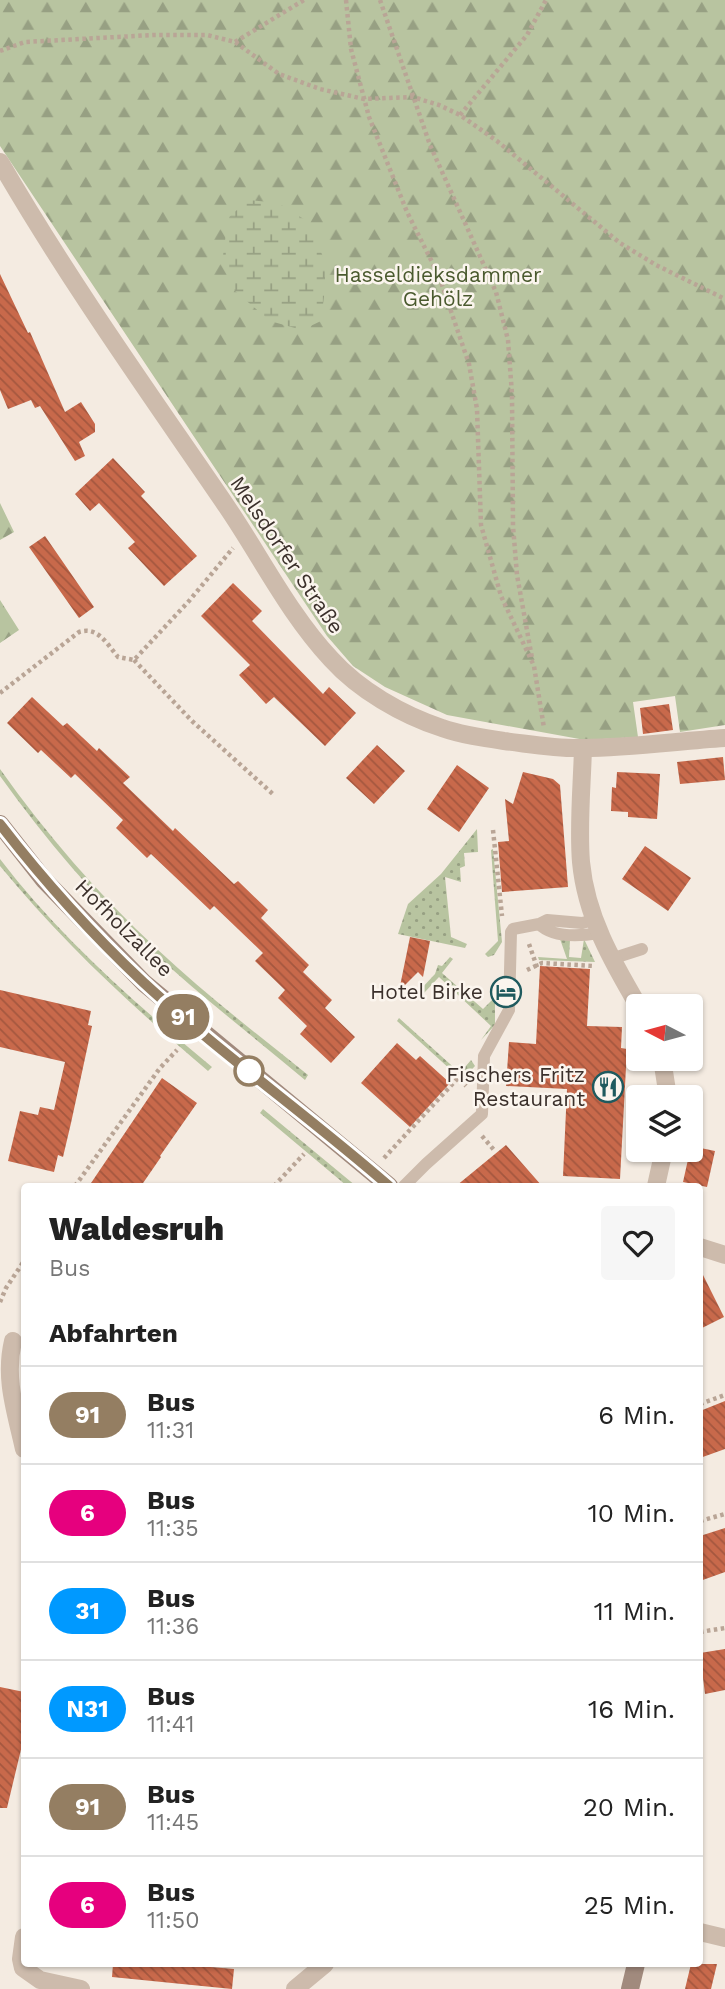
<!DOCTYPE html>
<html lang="de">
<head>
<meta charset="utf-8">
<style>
	body { margin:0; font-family:"Work Sans",sans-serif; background:#f6f6f6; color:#222; height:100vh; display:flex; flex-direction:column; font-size:26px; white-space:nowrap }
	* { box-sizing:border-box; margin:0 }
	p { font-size:23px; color:#767676 }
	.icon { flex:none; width:38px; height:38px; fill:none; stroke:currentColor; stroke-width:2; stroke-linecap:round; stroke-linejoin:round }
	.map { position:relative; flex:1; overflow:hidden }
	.details { position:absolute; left:21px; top:1183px; width:682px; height:784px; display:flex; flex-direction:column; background:#fff; border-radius:7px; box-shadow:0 2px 5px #0004 }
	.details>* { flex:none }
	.badge { padding:0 14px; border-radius:23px; font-size:24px; line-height:46px }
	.needle { width:46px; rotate:276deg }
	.fabs { position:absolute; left:626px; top:994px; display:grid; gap:14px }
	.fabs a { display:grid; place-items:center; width:77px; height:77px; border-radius:7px; background:#fff; box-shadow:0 2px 5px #0004; font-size:35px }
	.map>.badge { position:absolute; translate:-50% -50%; box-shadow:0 0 0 4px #fff }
	h2 { padding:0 28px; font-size:26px; line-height:63px }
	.round { display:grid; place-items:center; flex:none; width:74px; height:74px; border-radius:7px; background:#f6f6f6 }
	.headline { display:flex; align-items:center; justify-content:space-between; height:119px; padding:0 28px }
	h1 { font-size:33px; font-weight:800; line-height:52px }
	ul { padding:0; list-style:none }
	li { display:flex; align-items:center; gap:21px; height:98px; padding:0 28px; border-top:2px solid #e0e0e0 }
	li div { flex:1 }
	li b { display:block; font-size:26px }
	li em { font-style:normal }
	li .badge { min-width:77px; font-weight:700; text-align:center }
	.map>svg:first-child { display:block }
	.grass { fill:url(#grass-dots) }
	.forest { fill:url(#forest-firs) }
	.wetland { fill:url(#wetland-marsh) }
	.building { fill:url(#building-back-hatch) }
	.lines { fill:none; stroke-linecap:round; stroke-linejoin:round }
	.path { stroke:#b9a596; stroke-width:4.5; stroke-dasharray:3.5 3.5; stroke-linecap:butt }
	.lane { stroke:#cdbbac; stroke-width:12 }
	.street { stroke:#cdbbac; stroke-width:18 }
	.secondary { stroke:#a18a7d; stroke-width:18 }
	.line-casing { stroke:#fff; stroke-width:16 }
	.line { stroke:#947e62; stroke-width:10 }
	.stop-dot { fill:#fff; stroke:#947e62; stroke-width:3.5 }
	.labels { text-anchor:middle; stroke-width:5; stroke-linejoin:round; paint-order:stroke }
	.park-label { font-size:21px; fill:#4a5a2e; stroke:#fbf5ee }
	.street-label { font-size:21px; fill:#3b302b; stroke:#fbf5ee }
	.poi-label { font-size:21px; fill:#3b302b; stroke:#fbf5ee; text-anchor:end }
</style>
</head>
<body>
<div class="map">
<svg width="725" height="1989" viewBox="0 0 725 1989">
	<defs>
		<pattern id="grass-dots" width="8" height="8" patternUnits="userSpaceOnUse" patternTransform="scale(1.75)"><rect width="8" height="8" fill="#b8c4a0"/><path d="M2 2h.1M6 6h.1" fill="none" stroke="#97a083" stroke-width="1.8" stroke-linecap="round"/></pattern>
		<pattern id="forest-firs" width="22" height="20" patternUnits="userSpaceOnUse" patternTransform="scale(1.75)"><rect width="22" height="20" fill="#b8c4a0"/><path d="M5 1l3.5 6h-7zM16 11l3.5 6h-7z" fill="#97a083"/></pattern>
		<pattern id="wetland-marsh" width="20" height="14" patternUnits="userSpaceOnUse" patternTransform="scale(1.75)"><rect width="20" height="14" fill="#b8c4a0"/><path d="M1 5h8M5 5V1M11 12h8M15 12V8" fill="none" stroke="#97a083"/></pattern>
		<pattern id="building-back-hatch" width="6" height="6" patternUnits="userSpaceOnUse" patternTransform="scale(1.75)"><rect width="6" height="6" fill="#c8694b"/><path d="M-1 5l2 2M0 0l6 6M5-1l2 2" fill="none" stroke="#a4573f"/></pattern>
	</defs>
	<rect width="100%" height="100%" fill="#f4ebe1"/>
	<path class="grass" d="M0 769C46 834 99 895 157 949 205 994 257 1034 308 1075L305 1080C255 1038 202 997 154 953 97 900 45 839 0 776Z
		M477 829 478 852 464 853 465 866 460 868 461 882 445 877 451 937 467 944 465 948 398 934 408 904 441 874Z
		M493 849 502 942 494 955 488 957 485 954 498 941 491 850Z
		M0 859C60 938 136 1004 212 1067L208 1071C132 1006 64 944 0 866Z
		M560 939 570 940 569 957 581 958 584 939 595 962 539 960 538 957 567 959Z
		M450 957 453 959 442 973 483 1009 495 997V1025L481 1040 491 1026 439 977 424 993 420 990 435 974 438 965 442 966Z
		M399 1018 460 1073 471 1060 475 1066 462 1080 397 1021Z
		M263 1109 356 1186H347L260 1113Z"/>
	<path class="forest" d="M0 0H725V725L680 732 675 696 633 702 638 737 585 740 447 715 385 687 353 666 327 636 0 146Z
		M0 503 14 532 0 540Z
		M0 600 19 630 0 643Z"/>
	<path class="wetland" d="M248 200 278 203 307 221 325 261V288L321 321 302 330 270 321 235 291 223 256 228 218Z"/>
	<path class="building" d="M0 274 28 333 30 332 65 412 81 402 95 424V432L79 442 85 456 75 461 40 406 35 408 31 400 8 409 0 390Z
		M113 458 145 492 141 496 197 556 164 586 128 548 135 542 99 503 90 511 75 494Z
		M45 536 94 607 79 618 29 547Z
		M233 583 262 611 252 621 323 694 329 687 356 713 325 746 274 697 266 704 239 675 250 665 201 616Z
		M32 697 63 726 67 723 97 751 99 748 130 777 123 783 173 831 175 828 234 884 238 881 268 910 261 918 309 965 303 972 332 1000 325 1008 355 1037 331 1063 300 1034 307 1026 278 998 285 990 255 961 263 953 214 906 210 910 151 854 147 858 116 828 123 820 75 774 71 778 41 750 38 753 7 723Z
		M669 704 673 730 643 734 640 708Z
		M377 745 405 771 374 804 346 778Z
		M723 757 725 780 680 784 677 762Z
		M457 765 489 788 459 832 427 809Z
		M523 772 553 779 560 785 568 887 502 892 498 842 509 841 505 799 513 804Z
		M617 772 660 774 657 819 628 817V812L611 811 612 787 616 788Z
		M645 846 691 878 668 911 622 879Z
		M410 937 430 941 423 977 418 972 399 991Z
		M540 966 590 969 587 1026 622 1027 621 1048 627 1049 620 1179 563 1176 567 1089 506 1086 509 1042 536 1044Z
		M0 990 91 1011 88 1025 92 1026 71 1123 63 1157 58 1155 54 1172 8 1161 20 1111 38 1115 40 1107 54 1110 65 1062 0 1047Z
		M397 1043 416 1060 420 1056 450 1083 410 1127 361 1083Z
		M162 1078 197 1103 160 1156 161 1157 141 1186H89Z
		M506 1145 542 1186H456Z
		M691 1146 715 1151 707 1187 683 1182Z
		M700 1269 724 1317 700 1329Z
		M725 1401V1449L700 1458V1411Z
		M725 1528V1572L700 1581V1536Z
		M725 1649V1690L705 1694 700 1653Z
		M0 1687 24 1692V1737L7 1808H0Z
		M113 1964H175L234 1969 232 1989 112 1977Z
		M691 1964H717L711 1989H685Z"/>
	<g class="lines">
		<path class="path" d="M346 0 351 49 369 117 407 212 439 276 469 364 477 409 481 525 501 596 534 666 544 728
			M380 0 430 145 496 292 508 340 512 394 513 526 517 575 532 658
			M235 42 304 0
			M0 51 25 42 153 35H207L235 42 279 74 320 89 364 99 413 97 439 105 460 115 497 141 620 243 656 265 725 299
			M460 115 527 35 546 0
			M134 660 192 721 274 795
			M0 693 79 632C98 626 107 644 118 657L134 660 189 601 233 548
			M493 830 502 916
			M529 944 538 970
			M527 970 542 963 594 966
			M482 1136 494 1150
			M384 1158 458 1078 466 1086
			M75 1186 160 1068 177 1050
			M274 1186 304 1154
			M0 1302 6 1288 24 1261
			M700 1404 725 1395
			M700 1521 725 1514
			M700 1632 725 1628"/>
		<path class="lane" d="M539 924C553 938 581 936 599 933
			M611 959 642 949
			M404 1186 426 1164 482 1114 484 1056 509 1010 511 932 513 929 539 924 547 920 582 923 594 920"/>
		<path class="street" d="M0 162C69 281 149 393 227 507 261 557 289 614 331 659 359 690 402 715 442 728 462 735 483 738 504 741 530 744 556 749 583 748 630 748 678 741 725 738
			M583 748C582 786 578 825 581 862 586 916 612 961 639 1007
			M662 1059 668 1097
			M656 1186 664 1150
			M700 1247 725 1255
			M13 1341C4 1379 16 1412 24 1449
			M700 1932 725 1938
			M24 1937 21 1959 23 1968 40 1980 81 1989
			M295 1989 325 1964"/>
		<path class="secondary" d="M0 824 44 880 144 983 389 1186
			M630 1989 636 1964"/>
	</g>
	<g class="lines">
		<g class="line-casing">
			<path id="line" d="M0 824C44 881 91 933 143 982 221 1054 309 1116 389 1186"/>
		</g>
		<use href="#line" class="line"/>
	</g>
	<defs>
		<g id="hotel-ring" transform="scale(1.575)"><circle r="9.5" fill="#fbf5ee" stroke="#1f5a5e" stroke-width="1.5"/><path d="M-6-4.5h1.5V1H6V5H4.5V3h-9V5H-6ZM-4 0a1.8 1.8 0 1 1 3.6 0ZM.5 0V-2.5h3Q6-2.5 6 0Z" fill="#1f5a5e"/></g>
		<g id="restaurant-ring" transform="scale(1.575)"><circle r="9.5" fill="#fbf5ee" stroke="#1f5a5e" stroke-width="1.5"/><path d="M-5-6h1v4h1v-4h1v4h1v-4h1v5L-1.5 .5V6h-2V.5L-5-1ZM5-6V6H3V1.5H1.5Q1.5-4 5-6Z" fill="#1f5a5e"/></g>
	</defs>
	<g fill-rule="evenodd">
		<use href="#hotel-ring" x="506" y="992"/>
		<use href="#restaurant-ring" x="608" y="1087"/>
	</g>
	<circle class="stop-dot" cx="249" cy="1071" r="14"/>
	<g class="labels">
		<g class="park-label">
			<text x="438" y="282">Hasseldieksdammer<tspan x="438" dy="24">Gehölz</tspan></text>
		</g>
		<g class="street-label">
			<text transform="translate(287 555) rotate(56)" y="7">Melsdorfer Straße</text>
			<text transform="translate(124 928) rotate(45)" y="7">Hofholzallee</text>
		</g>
		<g class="poi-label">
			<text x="483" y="999">Hotel Birke</text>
			<text x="585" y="1082">Fischers Fritz<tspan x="585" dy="24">Restaurant</tspan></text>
		</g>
	</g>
</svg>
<div class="fabs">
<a><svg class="needle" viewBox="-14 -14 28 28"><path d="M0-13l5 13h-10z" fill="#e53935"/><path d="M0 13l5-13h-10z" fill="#767676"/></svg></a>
<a><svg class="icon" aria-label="layers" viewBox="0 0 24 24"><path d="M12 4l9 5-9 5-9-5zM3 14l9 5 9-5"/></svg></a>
</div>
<b class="badge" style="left:183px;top:1017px;background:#947e62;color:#fff">91</b>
<section class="details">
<div class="headline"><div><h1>Waldesruh</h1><p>Bus</p></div><a class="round"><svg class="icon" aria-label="heart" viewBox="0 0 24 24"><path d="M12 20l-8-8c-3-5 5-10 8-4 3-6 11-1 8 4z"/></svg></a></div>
<h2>Abfahrten</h2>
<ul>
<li><span class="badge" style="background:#947e62;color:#fff">91</span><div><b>Bus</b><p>11:31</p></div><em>6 Min.</em></li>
<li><span class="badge" style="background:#e6007e;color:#fff">6</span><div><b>Bus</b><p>11:35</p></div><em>10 Min.</em></li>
<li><span class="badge" style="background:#09f;color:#fff">31</span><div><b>Bus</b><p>11:36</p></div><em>11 Min.</em></li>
<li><span class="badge" style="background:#09f;color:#fff">N31</span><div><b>Bus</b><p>11:41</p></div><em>16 Min.</em></li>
<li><span class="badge" style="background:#947e62;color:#fff">91</span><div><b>Bus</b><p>11:45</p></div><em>20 Min.</em></li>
<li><span class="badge" style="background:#e6007e;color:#fff">6</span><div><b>Bus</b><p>11:50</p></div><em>25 Min.</em></li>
</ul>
</section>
</div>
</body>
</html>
